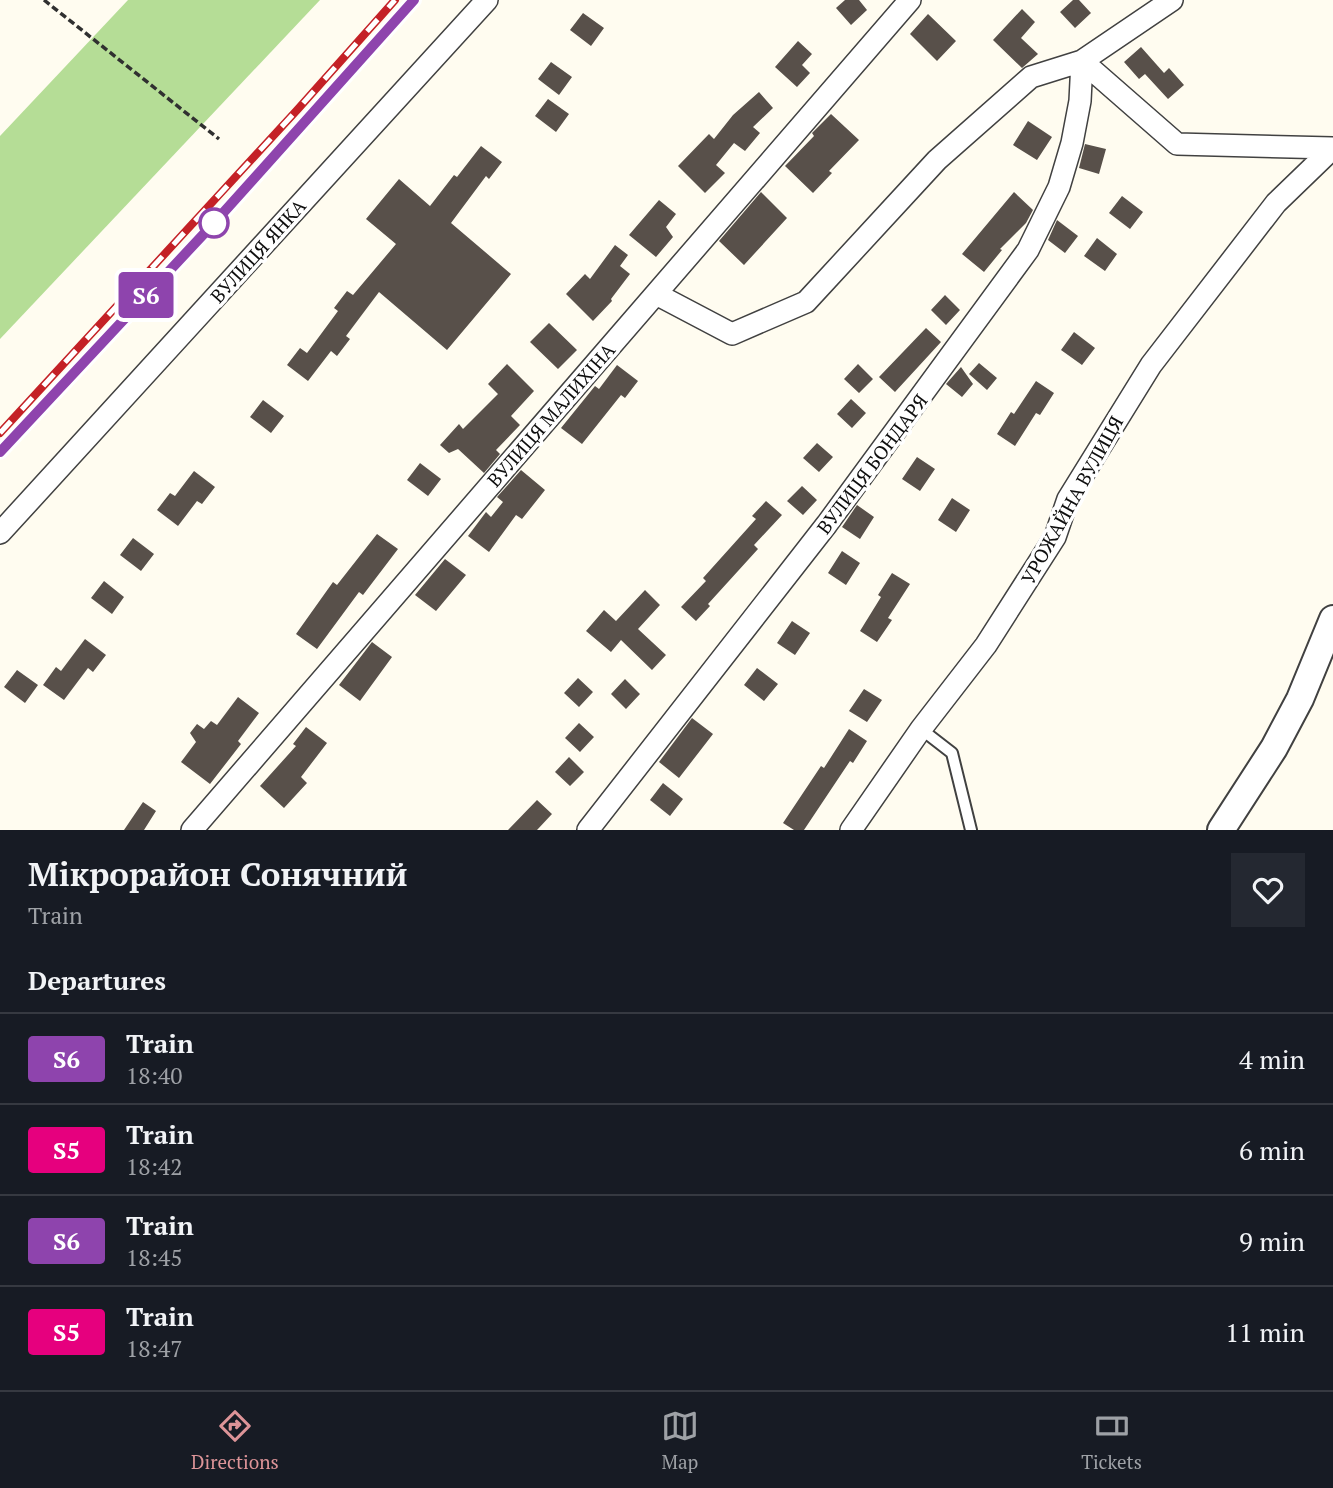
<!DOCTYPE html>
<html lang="en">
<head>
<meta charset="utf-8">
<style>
	body { margin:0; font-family:"PT Serif",serif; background:#242831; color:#f1f3f6; height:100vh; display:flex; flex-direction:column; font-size:26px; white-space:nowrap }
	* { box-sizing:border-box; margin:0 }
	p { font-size:23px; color:#9ea1a6 }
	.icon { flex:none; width:38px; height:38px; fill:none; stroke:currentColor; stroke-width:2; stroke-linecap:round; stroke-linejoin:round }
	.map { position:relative; height:830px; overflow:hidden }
	.sheet { display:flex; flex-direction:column; background:#171b24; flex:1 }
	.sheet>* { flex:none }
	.badge { padding:0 14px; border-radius:5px; font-size:24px; line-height:46px }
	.map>.badge { position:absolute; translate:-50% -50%; box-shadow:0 0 0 4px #fff }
	h2 { padding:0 28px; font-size:26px; line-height:63px }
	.round { display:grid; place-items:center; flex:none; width:74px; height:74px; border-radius:0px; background:#242831 }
	.overview { display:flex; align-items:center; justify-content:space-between; height:119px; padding:0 28px }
	h1 { font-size:33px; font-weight:700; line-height:52px }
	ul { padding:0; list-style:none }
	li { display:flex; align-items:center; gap:21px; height:91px; padding:0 28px; border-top:2px solid #363941 }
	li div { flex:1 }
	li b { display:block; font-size:26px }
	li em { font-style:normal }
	li .badge { min-width:77px; font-weight:700; text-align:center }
	.tabs { display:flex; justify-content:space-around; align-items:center; height:98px; border-top:2px solid #363941; background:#171b24; font-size:19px; color:#9ea1a6 }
	.tabs a { display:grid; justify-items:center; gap:4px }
	.tabs .current { color:#dd9498 }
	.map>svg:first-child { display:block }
	.forest { fill:#b5dd96 }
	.building { fill:#58504a }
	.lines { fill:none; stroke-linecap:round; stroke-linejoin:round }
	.service-casing { stroke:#414141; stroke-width:14 }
	.minor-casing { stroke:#414141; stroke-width:24 }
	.tertiary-casing { stroke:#414141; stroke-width:30 }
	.path { stroke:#303030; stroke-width:3.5; stroke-dasharray:7 3.5; stroke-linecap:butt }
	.service { stroke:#fff; stroke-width:10 }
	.minor { stroke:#fff; stroke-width:21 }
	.tertiary { stroke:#fff; stroke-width:26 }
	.rail-casing { stroke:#c42126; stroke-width:8 }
	.rail { stroke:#fff; stroke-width:5; stroke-dasharray:16; stroke-linecap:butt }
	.line-casing { stroke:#fff; stroke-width:16 }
	.line { stroke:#8e44ad; stroke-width:10 }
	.stop-dot { fill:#fff; stroke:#8e44ad; stroke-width:3.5 }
	.labels { text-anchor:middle; stroke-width:7; stroke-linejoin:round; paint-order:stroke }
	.street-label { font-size:19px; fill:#0e0e0e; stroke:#fff }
</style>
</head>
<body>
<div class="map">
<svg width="1333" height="830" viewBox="0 0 1333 830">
	<rect width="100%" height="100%" fill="#fffcf0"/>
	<path class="forest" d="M128 0H320L0 339V136Z"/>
	<path class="building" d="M845 0H859L867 10 851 25 836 8Z
		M1073 0H1079L1091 13 1075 28 1060 12Z
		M1022 9 1035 22 1021 38 1038 54 1022 68 993 40Z
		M583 13 604 28 591 46 570 30Z
		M928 14 956 41 937 61 910 34Z
		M798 41 812 54 802 65 810 73 797 87 775 67Z
		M1141 47 1164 73 1169 68 1184 85 1168 99 1145 74 1139 79 1124 62Z
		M551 62 572 77 559 95 538 79Z
		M759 92 773 108 753 127 760 133 745 151 734 143 716 165 725 173 705 193 678 166 709 134 714 139 733 115Z
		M548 99 569 114 556 132 535 116Z
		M831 114 859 140 829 171 832 173 813 193 785 166 814 136 812 133Z
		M1028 121 1052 137 1037 160 1013 145Z
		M1085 144 1106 149 1099 174 1079 168Z
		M481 146 502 162 489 179 486 176 451 223 511 274 447 350 379 292 346 336 350 339 337 356 331 351 308 381 287 365 300 348 307 353 338 311 334 308 347 291 353 295 396 244 366 219 399 179 430 206 454 175 457 177Z
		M761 192 787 218 744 265 719 241Z
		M1014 192 1033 210 1026 223 1000 249 1002 250 984 272 962 254Z
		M1122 196 1143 212 1130 229 1109 213Z
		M659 200 676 214 666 227 673 237 656 257 629 235Z
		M1057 220 1078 236 1065 253 1048 240Z
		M1097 238 1117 254 1105 271 1084 256Z
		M615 245 628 255 620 266 630 274 611 299 612 301 593 321 566 294 585 274 590 279Z
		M945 295 960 310 946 325 931 310Z
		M549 323 577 350 558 369 530 342Z
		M926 328 941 342 895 392 879 377Z
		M1074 332 1095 348 1082 365 1061 350Z
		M979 363 997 378 987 390 969 374Z
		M507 364 534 391 511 416 520 425 496 450 500 454 484 473 458 449 449 453 440 445 459 424 463 429 498 394 488 384Z
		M858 364 873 379 859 393 844 379Z
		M617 365 638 381 625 398 621 395 582 444 561 428 595 386 599 389Z
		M961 367 973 384 962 397 946 384Z
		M1036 381 1054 393 1040 415 1036 413 1015 446 997 434 1011 412 1014 414Z
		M851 399 866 413 852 428 837 414Z
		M263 400 284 416 271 433 250 417Z
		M817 443 833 457 819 472 803 458Z
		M917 457 935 469 920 491 902 479Z
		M420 463 441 479 428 496 407 480Z
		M521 470 545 490 522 519 516 515 489 552 468 536 486 512 491 517 503 502 497 497Z
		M194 471 215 487 202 504 197 501 178 526 157 510 170 493 175 496Z
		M802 486 817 500 803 515 787 501Z
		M952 498 970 510 956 532 938 520Z
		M766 501 782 515 754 545 758 549 708 604 710 606 696 621 681 607 706 581 703 578 756 519 752 516Z
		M857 505 874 517 860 539 842 527Z
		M377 534 398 549 363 595 359 592 317 649 296 634 333 582 337 585Z
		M133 538 154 554 141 571 120 555Z
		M842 551 860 563 846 585 828 573Z
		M445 559 466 575 436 611 415 595Z
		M892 573 910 584 888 618 892 620 877 642 860 631 881 597 878 595Z
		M104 581 124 597 112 614 91 598Z
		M645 590 660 605 638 629 666 655 652 670 621 640 611 652 586 631 604 610 616 621Z
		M792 621 810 633 795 655 777 643Z
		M85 639 106 655 93 672 88 668 64 700 43 685 56 667 61 671Z
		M372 642 392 657 360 701 339 685Z
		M757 668 778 684 764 701 744 685Z
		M17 670 38 685 25 703 4 687Z
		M578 678 593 692 579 707 564 693Z
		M625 679 640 694 626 709 611 694Z
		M864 689 882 700 867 722 849 711Z
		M238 697 259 713 238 741 241 744 210 784 181 762 196 742 190 733 197 724 204 729 211 721 217 725Z
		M692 718 713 734 679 778 659 762Z
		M579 723 594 737 580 752 565 738Z
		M306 727 327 743 301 777 307 783 284 808 260 786 296 746 293 744Z
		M849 729 867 741 853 763 850 761 804 830H794L783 823 821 766 824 768Z
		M569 757 584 772 570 786 555 772Z
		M663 783 683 799 670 816 650 800Z
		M537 800 552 814 537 830H508Z
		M143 802 156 811 144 830H124Z"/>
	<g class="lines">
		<g class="service-casing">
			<path id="service" d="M921 729 952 753 971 830"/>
		</g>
		<g class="minor-casing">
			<path id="minor" d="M656 294 732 334 806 302 937 160 1031 77 1082 61 1177 144 1333 148
				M0 533 487 0
				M192 830 910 0
				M588 830 827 524 1028 250 1059 187 1072 143 1080 101 1082 61 1172 0
				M851 830 921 729 986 645 1055 537 1068 499 1151 365 1276 203 1333 148"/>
		</g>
		<g class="tertiary-casing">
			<path id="tertiary" d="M1221 830 1274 748 1300 699 1333 619"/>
		</g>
		<path class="path" d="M44 0 219 139"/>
		<use href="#service" class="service"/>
		<use href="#minor" class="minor"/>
		<use href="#tertiary" class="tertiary"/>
		<g class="rail-casing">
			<path id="rail" d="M0 433 298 109 395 0
				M0 452 214 223 414 0"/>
		</g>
		<use href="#rail" class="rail"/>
	</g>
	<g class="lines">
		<g class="line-casing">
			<path id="line" d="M0 452 214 223 414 0"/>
		</g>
		<use href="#line" class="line"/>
	</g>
	<circle class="stop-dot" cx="214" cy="223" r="14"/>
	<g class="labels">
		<g class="street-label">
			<text transform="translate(258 251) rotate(-48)" y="7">ВУЛИЦЯ ЯНКА</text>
			<text transform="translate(551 415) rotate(-49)" y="7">ВУЛИЦЯ МАЛИХІНА</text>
			<text transform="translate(872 464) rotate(-53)" y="7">ВУЛИЦЯ БОНДАРЯ</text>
			<text transform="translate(1072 500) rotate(-61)" y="7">УРОЖАЙНА ВУЛИЦЯ</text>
		</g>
	</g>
</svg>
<b class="badge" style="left:146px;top:295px;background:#8e44ad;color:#fff">S6</b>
</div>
<section class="sheet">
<div class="overview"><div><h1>Мікрорайон Сонячний</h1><p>Train</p></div><a class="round"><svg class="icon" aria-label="heart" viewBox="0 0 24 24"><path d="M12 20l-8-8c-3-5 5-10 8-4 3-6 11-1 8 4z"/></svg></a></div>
<h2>Departures</h2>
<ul>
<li><span class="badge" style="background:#8e44ad;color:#fff">S6</span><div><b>Train</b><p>18:40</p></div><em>4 min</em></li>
<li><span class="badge" style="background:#e6007e;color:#fff">S5</span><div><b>Train</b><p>18:42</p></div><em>6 min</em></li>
<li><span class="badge" style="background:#8e44ad;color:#fff">S6</span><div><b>Train</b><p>18:45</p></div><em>9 min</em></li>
<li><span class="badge" style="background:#e6007e;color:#fff">S5</span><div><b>Train</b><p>18:47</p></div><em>11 min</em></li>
</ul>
</section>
<nav class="tabs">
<a class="current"><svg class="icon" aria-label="directions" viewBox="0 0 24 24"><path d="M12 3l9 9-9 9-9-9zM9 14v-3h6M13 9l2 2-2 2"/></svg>Directions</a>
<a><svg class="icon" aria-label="map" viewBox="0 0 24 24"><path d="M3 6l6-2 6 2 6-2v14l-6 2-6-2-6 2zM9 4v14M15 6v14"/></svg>Map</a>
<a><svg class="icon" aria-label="tickets" viewBox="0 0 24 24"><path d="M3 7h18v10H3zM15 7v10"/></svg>Tickets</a>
</nav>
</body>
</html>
